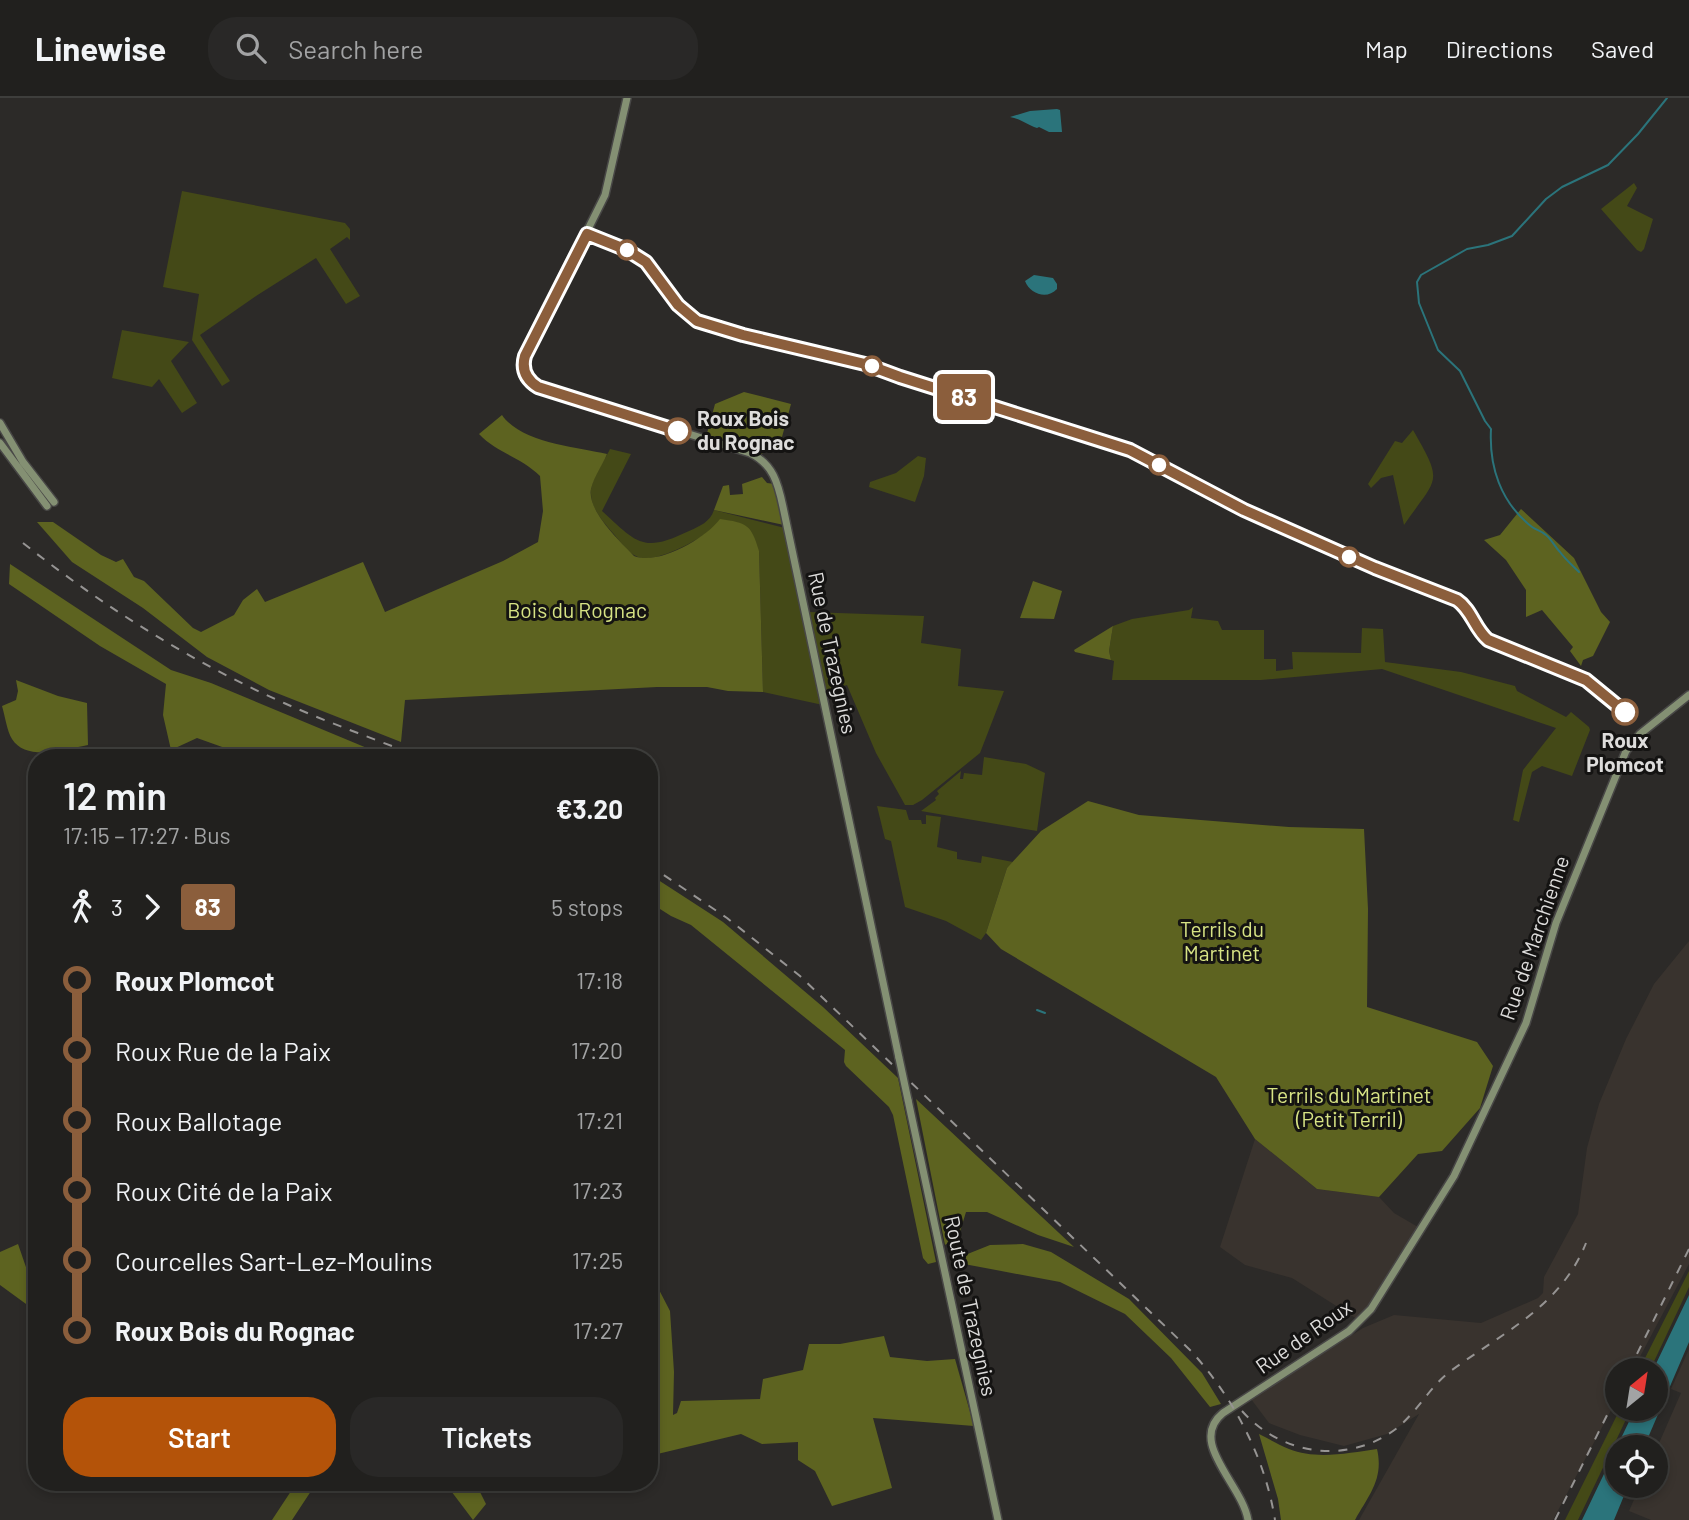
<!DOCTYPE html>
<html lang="en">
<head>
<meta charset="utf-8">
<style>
	body { margin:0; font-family:Barlow,sans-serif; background:#292827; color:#f1f3f6; height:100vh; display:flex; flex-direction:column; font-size:26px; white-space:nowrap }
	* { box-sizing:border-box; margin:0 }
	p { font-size:23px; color:#a2a3a4 }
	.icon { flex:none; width:38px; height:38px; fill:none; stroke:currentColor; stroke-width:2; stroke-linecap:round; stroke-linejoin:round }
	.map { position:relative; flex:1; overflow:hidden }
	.panel { position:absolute; left:28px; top:651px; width:630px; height:742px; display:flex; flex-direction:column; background:#21201e; border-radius:28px; box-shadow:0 4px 10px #0003,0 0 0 2px #3e3e3c }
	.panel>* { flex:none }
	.badge { padding:0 14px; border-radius:5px; font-size:24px; line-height:46px }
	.needle { width:46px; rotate:30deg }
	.buttons { position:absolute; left:1605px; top:1260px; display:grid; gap:14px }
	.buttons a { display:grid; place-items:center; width:63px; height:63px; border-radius:50%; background:#21201e; box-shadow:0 4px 10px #0003,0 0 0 2px #3e3e3c; font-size:35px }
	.map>.badge { position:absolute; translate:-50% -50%; box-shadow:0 0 0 4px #fff }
	.legs { display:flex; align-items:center; gap:10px; height:77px; padding:0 35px; font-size:23px }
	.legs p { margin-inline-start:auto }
	.headline { display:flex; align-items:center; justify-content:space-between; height:119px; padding:0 35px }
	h1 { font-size:38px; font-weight:600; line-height:52px }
	.action { display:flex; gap:14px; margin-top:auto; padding:14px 35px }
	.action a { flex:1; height:80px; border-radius:28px; background:#b45309; color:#fff; font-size:28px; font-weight:600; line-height:80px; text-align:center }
	.action a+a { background:#292827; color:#f1f3f6 }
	ul { padding:0 35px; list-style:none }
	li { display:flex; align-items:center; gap:24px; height:70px; font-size:26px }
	li i { display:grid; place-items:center; width:10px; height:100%; margin:0 9px; background:currentColor }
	li i::after { content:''; width:18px; height:18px; margin:-9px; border:5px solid; border-radius:50%; background:#21201e }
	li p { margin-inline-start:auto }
	li:first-child i { background:linear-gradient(#0000 50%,currentColor 0) }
	li:last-child i { background:linear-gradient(currentColor 50%,#0000 0) }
	header { display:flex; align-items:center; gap:42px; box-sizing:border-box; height:98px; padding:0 35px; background:#21201e; border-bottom:2px solid #3e3e3c }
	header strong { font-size:33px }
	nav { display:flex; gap:38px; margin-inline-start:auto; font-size:24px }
	.search { width:490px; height:63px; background:#292827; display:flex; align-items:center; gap:18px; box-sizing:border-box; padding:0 24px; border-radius:28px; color:#a2a3a4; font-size:26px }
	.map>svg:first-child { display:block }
	.built { fill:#39332e }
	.green { fill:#444917 }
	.forest { fill:#5d6320 }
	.water { fill:#2b747b }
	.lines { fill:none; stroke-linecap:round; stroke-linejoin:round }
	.stream { stroke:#2b747b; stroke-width:2 }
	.secondary-casing { stroke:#484746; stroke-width:10 }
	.secondary { stroke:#849073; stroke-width:7 }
	.rail { stroke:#969493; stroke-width:2; stroke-dasharray:9 9; stroke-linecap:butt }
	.secondary-bridge-casing { stroke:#484746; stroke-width:10; stroke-linecap:butt }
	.secondary-bridge { stroke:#849073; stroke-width:7 }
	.line-1-casing { stroke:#fff; stroke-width:16 }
	.line-1 { stroke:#8b5e3c; stroke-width:10 }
	.stop-1-dot { fill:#fff; stroke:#8b5e3c; stroke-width:3.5 }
	.labels { text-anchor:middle; stroke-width:6; stroke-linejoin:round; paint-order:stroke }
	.stop-label { font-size:21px; font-weight:bold; fill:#dddcdb; stroke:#141312; text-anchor:start }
	.park-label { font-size:21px; fill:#d7e384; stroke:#141312 }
	.street-label { font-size:21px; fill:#dddcdb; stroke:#141312 }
</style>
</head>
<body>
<header>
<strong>Linewise</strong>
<div class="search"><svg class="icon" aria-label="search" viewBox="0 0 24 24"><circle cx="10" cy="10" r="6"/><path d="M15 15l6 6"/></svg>Search here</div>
<nav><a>Map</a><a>Directions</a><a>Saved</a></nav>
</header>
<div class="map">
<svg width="1689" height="1422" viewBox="0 0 1689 1422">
	<rect width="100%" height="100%" fill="#2c2a28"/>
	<path class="built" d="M1689 843V1166L1633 1272H1617V1301L1553 1422H1359L1419 1316 1387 1336 1344 1348 1300 1337 1269 1325 1251 1301 1363 1230 1394 1217 1481 1225 1538 1200 1543 1195 1544 1179 1578 1116 1587 1050 1599 1006 1626 941 1654 886Z
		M1255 1041 1317 1091 1379 1099 1394 1115 1418 1129 1374 1201 1357 1221 1292 1180 1245 1167 1220 1149Z
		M1689 1251V1422H1651L1629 1413 1640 1388H1656V1352L1681 1295 1671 1291Z"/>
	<path class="green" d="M1634 85 1637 90 1627 108 1653 121 1644 151 1641 154 1637 152 1601 111Z
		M182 93 345 125 350 131V142L347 139 330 151 360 198 346 206 316 160 256 198 200 237 230 283 222 288 192 242 199 196 163 189Z
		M122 232 189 244 171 263 197 305 182 315 159 281 152 289 112 280Z
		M1413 332C1444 386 1438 378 1404 427L1393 377 1381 380 1371 390 1368 386 1395 343 1402 345Z
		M610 351 631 356 602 413C638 446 643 455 689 433 700 428 710 424 714 412L785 430 823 607 763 594 759 453 712 431C699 442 655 466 638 459 627 455 619 441 611 433 602 422 591 410 591 396 590 381 604 364 610 351Z
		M918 358 926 360 924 378 915 404 869 389 870 384 896 375Z
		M1193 509 1191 520 1218 523 1222 532H1264V561H1276V573L1293 571 1292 554 1361 555 1362 530 1383 531 1385 564 1461 574 1515 588 1517 593 1566 619 1571 614 1589 629 1590 632 1572 678 1542 668 1532 674 1519 724 1513 722 1523 672 1556 630 1382 571 1261 582H1112L1114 563 1111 562 1109 553 1113 528 1132 521 1189 512Z
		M809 514 924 518 921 545 961 551 958 588 1004 593 980 655 922 702 913 707H905L876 655 847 587 826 594Z
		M984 659 1026 666 1045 675 1037 733 921 713 936 702 935 700 939 696 937 693 961 673 960 681H963L964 675 982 677Z
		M877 708 906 712 909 722H921L922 726H926V717L941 719 937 749 957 754V761L981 765 982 758 1013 764 1007 770 986 835 981 842 946 823 905 809 891 743 885 741Z
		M1689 1173V1189L1650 1272H1639Z
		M1620 1311H1631L1578 1422H1565Z"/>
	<path class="forest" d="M744 294 791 306 779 350 766 345 762 356 706 339 715 306Z
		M502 317C521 345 576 349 607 356 602 368 594 378 591 391 587 413 620 443 634 458 658 468 706 440 720 421 747 425 751 426 759 453L763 594 728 593 707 589H657L405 602 401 644 269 592 207 559 143 510 72 464 37 424H53L101 457 116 464 123 461 134 479 144 483 193 530 201 534 234 517 243 502 257 491 265 504 363 464 385 514 503 463 538 444 543 413 540 378C521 359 497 355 479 336Z
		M762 379 767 385 775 386 784 427 714 412 723 388 729 387 730 397 743 396 742 386Z
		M1521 411 1574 460 1601 514 1610 524 1593 558 1583 562 1581 568 1570 553 1573 549 1542 512 1526 519V492L1506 462 1484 442 1500 437Z
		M10 466 171 572 211 585 391 660H253L197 640 171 652 163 617 166 586 100 548 9 486Z
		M1033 483 1062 493 1054 521 1020 520Z
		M1113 528 1109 553 1111 562 1075 554 1074 552Z
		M16 582 58 598 87 605 88 647C67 651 26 664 12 641 7 633 5 618 2 608L16 602 18 593Z
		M1088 703 1139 717 1289 729 1364 731 1368 811 1367 909 1477 944 1493 968 1480 1010 1442 1053 1418 1056 1379 1099 1317 1091 1255 1041 1216 979 1001 851 986 835 1007 770 1041 733Z
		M649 776 723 824 823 909 898 980 936 1164 928 1166 923 1160 893 1017 889 1009 846 968 844 964 845 952 691 827 671 818 649 804Z
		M916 1001 1058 1134 1074 1149 1038 1137 987 1114H966L959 1137 945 1147Z
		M18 1146 37 1201V1214L0 1187V1154Z
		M1023 1146 1051 1154 1129 1201 1202 1275 1221 1306 1210 1309 1171 1260 1125 1216 1060 1184 964 1166 957 1169 955 1161 990 1147Z
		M655 1184 670 1213 674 1274 673 1317 677 1315 681 1303 760 1301 763 1281 803 1272 809 1246H840L884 1238 890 1259 927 1263 955 1261 974 1328 873 1320 892 1390 832 1408 815 1373 798 1362V1344L762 1346 741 1336 649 1358V1185Z
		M1259 1336C1269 1341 1279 1347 1289 1351 1316 1362 1349 1355 1377 1351 1384 1381 1369 1397 1355 1422H1281L1278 1401Z
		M297 1384H317L292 1422H272Z
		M421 1384H475L486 1406 473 1422 445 1385Z"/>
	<path class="water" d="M1057 11 1060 12 1062 34H1049L1039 29 1037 30C1027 27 1021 21 1010 19L1030 13Z
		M1034 177 1053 180 1057 186V191C1047 202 1030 196 1025 183Z
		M1689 1197V1244L1644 1349H1617V1388H1628L1614 1422H1582L1635 1311H1656V1272H1653Z"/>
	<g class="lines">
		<path class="stream" d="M1579 474C1573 468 1565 461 1560 454 1555 449 1552 442 1546 437 1542 433 1536 432 1532 429 1500 404 1489 368 1491 331L1485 323 1460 273 1438 252 1419 205 1417 184 1421 177 1467 151 1488 147 1512 138 1546 101 1562 89 1608 67 1638 36 1667 0
			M1037 912 1045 915"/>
		<g class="secondary-casing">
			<path id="secondary" d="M627 0 605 97 525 258C521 272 527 282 538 289L750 355C773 366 778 385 783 409L899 960
				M0 325 23 364 54 404
				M0 345 47 408
				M908 1002 998 1422
				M1248 1422C1242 1386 1187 1344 1223 1315L1349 1233 1371 1211 1454 1078 1526 925 1556 825 1626 653 1640 636 1689 597"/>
		</g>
		<use href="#secondary" class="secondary"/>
		<path class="rail" d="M23 445C104 509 190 563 284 605 329 625 377 642 423 660
			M649 767 727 820 800 878 1192 1254C1234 1301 1265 1359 1275 1422
			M1629 1272 1689 1151
			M1242 1313C1282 1358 1349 1367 1397 1330 1418 1313 1430 1288 1452 1272 1504 1234 1561 1208 1586 1145
			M1555 1422 1617 1297"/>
		<g class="secondary-bridge-casing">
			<path id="secondary-bridge" d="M899 960 908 1002"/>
		</g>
		<use href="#secondary-bridge" class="secondary-bridge"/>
	</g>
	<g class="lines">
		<g class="line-1-casing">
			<path id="line-1" d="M678 333 538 289C527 282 521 272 525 258L587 136 627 152 646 164 678 207 697 223 743 237 865 266 900 279 1130 352 1244 412 1375 470 1457 502C1472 512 1474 530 1488 542L1586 582 1625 614"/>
		</g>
		<use href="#line-1" class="line-1"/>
	</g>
	<g class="stop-1-dot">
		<circle cx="627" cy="152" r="9"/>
		<circle cx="872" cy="268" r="9"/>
		<circle cx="678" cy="333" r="12"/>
		<circle cx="1159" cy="367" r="9"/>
		<circle cx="1349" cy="459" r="9"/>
		<circle cx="1625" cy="614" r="12"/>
	</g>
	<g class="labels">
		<g class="stop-label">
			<text x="697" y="328">Roux Bois<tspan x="697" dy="24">du Rognac</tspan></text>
			<text x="1625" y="650" text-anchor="middle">Roux<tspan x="1625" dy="24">Plomcot</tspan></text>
		</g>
		<g class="park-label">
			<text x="577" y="520">Bois du Rognac</text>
			<text x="1222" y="839">Terrils du<tspan x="1222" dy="24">Martinet</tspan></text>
			<text x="1349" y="1005">Terrils du Martinet<tspan x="1349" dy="24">(Petit Terril)</tspan></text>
		</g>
		<g class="street-label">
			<text transform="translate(832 555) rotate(78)" y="7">Rue de Trazegnies</text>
			<text transform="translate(1535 840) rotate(-71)" y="7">Rue de Marchienne</text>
			<text transform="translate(970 1208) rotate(78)" y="7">Route de Trazegnies</text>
			<text transform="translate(1304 1239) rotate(-35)" y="7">Rue de Roux</text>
		</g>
	</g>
</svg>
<div class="buttons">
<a><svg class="needle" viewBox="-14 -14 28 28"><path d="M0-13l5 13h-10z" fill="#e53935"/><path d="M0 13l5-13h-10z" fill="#a2a3a4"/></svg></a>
<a><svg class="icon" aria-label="locate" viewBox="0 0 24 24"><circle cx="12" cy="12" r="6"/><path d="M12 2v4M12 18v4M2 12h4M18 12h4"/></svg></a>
</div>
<b class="badge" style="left:964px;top:299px;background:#8b5e3c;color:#fff">83</b>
<section class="panel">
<div class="headline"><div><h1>12 min</h1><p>17:15 – 17:27 · Bus</p></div><b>€3.20</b></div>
<div class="legs"><svg class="icon" aria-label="walk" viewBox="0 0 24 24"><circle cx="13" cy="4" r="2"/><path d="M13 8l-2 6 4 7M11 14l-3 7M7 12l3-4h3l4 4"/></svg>3<svg class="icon" aria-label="forward" viewBox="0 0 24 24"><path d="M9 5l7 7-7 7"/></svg><b class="badge" style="background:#8b5e3c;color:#fff">83</b><p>5 stops</p></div>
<ul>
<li><i style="color:#8b5e3c"></i><b>Roux Plomcot</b><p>17:18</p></li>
<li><i style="color:#8b5e3c"></i><span>Roux Rue de la Paix</span><p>17:20</p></li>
<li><i style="color:#8b5e3c"></i><span>Roux Ballotage</span><p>17:21</p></li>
<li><i style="color:#8b5e3c"></i><span>Roux Cité de la Paix</span><p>17:23</p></li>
<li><i style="color:#8b5e3c"></i><span>Courcelles Sart-Lez-Moulins</span><p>17:25</p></li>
<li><i style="color:#8b5e3c"></i><b>Roux Bois du Rognac</b><p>17:27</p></li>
</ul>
<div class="action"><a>Start</a><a>Tickets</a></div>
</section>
</div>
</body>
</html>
